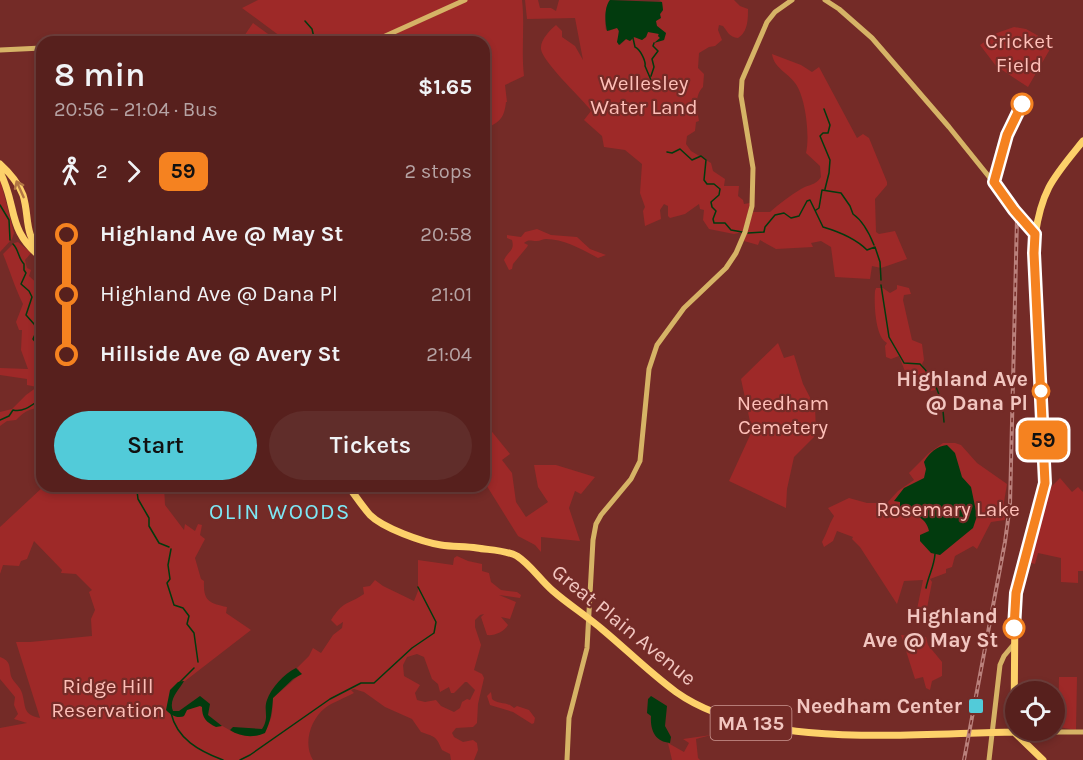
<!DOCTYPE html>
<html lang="en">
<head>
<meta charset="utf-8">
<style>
	body { margin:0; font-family:Karla,sans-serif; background:#602d2a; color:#f1f3f6; height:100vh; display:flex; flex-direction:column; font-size:22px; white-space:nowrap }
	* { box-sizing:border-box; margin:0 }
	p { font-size:20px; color:#b6a3a4 }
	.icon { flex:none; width:33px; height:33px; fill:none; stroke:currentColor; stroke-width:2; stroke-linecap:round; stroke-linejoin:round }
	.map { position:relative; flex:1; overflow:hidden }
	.side { position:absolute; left:36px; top:36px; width:454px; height:456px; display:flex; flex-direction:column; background:#57201d; border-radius:18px; box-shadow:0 3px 9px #0003,0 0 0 2px #6d3e3b }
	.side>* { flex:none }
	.badge { padding:0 12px; border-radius:9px; font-size:21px; line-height:39px }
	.buttons { position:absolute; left:1005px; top:681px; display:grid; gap:12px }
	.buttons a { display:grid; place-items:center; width:60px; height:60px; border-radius:50%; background:#57201d; box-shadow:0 3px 9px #0003,0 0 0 2px #6d3e3b; font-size:30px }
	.map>.badge { position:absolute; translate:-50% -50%; box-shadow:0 0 0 3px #fff }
	.legs { display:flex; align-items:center; gap:9px; height:66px; padding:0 18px; font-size:20px }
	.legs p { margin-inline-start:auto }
	.summary { display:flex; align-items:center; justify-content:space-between; height:102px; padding:0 18px }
	h1 { font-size:33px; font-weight:600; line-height:45px }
	.button { display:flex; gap:12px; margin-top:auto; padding:12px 18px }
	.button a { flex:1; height:69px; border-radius:36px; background:#52cbd9; color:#111; font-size:24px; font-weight:600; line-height:69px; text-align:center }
	.button a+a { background:#602d2a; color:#f1f3f6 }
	ul { padding:0 18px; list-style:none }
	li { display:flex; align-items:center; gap:21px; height:60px; font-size:22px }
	li i { display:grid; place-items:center; width:9px; height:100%; margin:0 8px; background:currentColor }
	li i::after { content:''; width:15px; height:15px; margin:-8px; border:4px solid; border-radius:50%; background:#57201d }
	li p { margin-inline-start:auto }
	li:first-child i { background:linear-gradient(#0000 50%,currentColor 0) }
	li:last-child i { background:linear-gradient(currentColor 50%,#0000 0) }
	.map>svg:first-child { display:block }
	.green { fill:#9e2928; fill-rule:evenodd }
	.water { fill:#023b0e }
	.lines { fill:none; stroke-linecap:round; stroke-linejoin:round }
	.stream { stroke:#023b0e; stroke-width:1.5 }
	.secondary { stroke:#d6b366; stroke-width:5 }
	.primary { stroke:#fdd16a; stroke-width:7 }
	.rail-casing { stroke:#ba817c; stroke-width:4 }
	.rail { stroke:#742b27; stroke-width:1.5; stroke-dasharray:4.5; stroke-linecap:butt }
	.oneway { stroke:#b27645 }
	.line-1-casing { stroke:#fff; stroke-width:14 }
	.line-1 { stroke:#f58220; stroke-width:9 }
	.stop-1-dot { fill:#fff; stroke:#f58220; stroke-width:3 }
	.poi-dot { fill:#52cbd9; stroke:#742b27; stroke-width:2 }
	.labels { text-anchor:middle; stroke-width:4.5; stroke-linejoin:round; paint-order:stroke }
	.shield { fill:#742b27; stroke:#cc9892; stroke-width:1.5 }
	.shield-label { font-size:20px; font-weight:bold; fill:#f2c6c0 }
	.park-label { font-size:21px; fill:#febfb8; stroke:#742b27 }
	.stop-label { font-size:21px; font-weight:bold; fill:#f2c6c0; stroke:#742b27; text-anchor:end }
	.street-label { font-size:21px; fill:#f2c6c0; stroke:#742b27 }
	.poi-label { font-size:21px; font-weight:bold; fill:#f2c6c0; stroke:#742b27; text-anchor:end }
	.neighbourhood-label { font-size:22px; letter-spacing:1.5px; fill:#7de8f5; stroke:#742b27 }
</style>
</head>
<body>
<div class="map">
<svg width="1083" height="760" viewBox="0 0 1083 760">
	<rect width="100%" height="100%" fill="#742b27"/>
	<path class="green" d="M258 0H460L369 42H288L242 8Z
		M466 0H522C525 25 521 50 524 76L505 85 507 102H506C504 120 499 121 485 130L484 42H376L433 17Z
		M525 0H538L540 8H551L556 11 559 0H610C605 7 604 22 606 30L609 31 618 27 619 37 617 42 620 45 626 39 630 41 635 37 642 40 646 37 648 32 658 33V36L660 38 655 42 664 40 666 33 656 25V21L663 10 662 2 659 0H734L740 6 748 9C748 19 748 32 738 38 729 37 728 32 723 26L719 25 718 30 722 40 715 46 709 47 699 53 698 68 704 74 703 87C694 96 697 110 699 121L696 122 695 131 687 136 686 144 691 151 711 163 713 171 725 179 724 186H739L738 196 743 200 744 204 750 203 743 232 734 234 709 229 703 220 704 210 700 209 699 204 685 214 670 218 668 216V206L664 204 660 210 661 219 645 226 643 211 645 207 640 193 642 164 625 150 604 147 602 136 584 120 591 111 589 108C580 97 542 61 541 49 540 40 550 30 556 25L562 31V37L575 46 583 60 575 18 527 19Z
		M253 23 279 42H240Z
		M1014 27 1026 29 1053 44 1028 87 996 66 980 45 997 33Z
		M772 54 801 65 812 72 819 67 857 138 863 134 869 138 887 182V185L875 199 876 232 879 234 895 231 907 259 881 268 872 266 870 279 835 277 831 247 821 241 811 243 813 247 776 249 760 240 758 245 744 241 753 212H770C779 204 789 196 801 189 809 184 815 186 821 177L820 166 806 153C810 137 806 97 795 83 787 72 774 68 772 54Z
		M0 179 14 233 12 239 0 252Z
		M537 229 551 235 577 237 590 249 606 255 598 258C583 250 564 239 546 239 543 239 540 241 537 241 530 241 529 239 524 243L528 245 527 247 513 264 512 269 509 270 504 260C508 251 515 251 512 240L507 238V235L521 237 525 232Z
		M18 242 31 253 25 260 27 268 31 270 29 276 42 288 40 340 42 350V408C29 408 24 412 16 420L7 421 0 426V412L12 409 26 395 37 387 27 385V379L0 375V368L28 369 21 350 22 330H19L16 322 23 304C15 288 10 271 3 254L14 243Z
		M897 285 909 288 911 294 904 295 903 300 912 340 922 344 924 360 922 364 927 374 936 385 935 390 931 391 927 385 922 383 916 388 911 387 899 356 891 359 886 357 885 346 887 343C875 337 874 303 875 291L876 288H883L890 293 897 289Z
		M778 343 784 358 794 355 803 384 815 407 816 431 814 437 794 457 787 489 786 508 729 481 752 431 741 379Z
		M484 422 510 454 502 460 512 473 516 502 526 517 548 502 538 487 534 465H556L595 477 581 494 575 491 569 508 580 541 541 537V552L535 545 518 536 485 483Z
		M943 443H955L961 445 977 463 1007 484 1004 502 1005 520 991 522 977 549 973 546 955 556 952 567 946 569V573L930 579 932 582 927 608 922 620H918L916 614 923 580 904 581 897 604 860 547 852 539 853 537 837 531 833 541 824 547 822 542C827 533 829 524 834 516L828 508 849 498 867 503H887L898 491 914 480 909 473 929 453Z
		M1060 478 1072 492 1078 487 1083 492V571H1078V583L1061 582V558L1038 553 1035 564 1027 562 1047 491Z
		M44 486H164L165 505 184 530 185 524 195 531 198 524 202 525 200 535 205 539 195 558 201 579 204 581C203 602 210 603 227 607L226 613 251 630 185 681H182L171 699 172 715 183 717 187 710 200 705 203 706V715L233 732 257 736C273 721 272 719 273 698L297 677 299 670 297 668 309 656 313 648 321 653 333 635 342 628 343 622 337 626 331 620C344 600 346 606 364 594L363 587 370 586 375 580 383 586 414 601 418 591V560L453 565 454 558 457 556 468 561 482 564V571L489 573 491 582 501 590 517 592 521 595 520 598 499 595 516 602 510 619 501 617 508 625C504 632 494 636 487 635L481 617 484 614 480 615 475 620V627L481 645 474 670 482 674 484 678 478 704 477 723 473 727 456 728 452 733 454 737 463 742 473 740 477 743 478 750 474 760H451L450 754 442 750C436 735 434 737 421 732L412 719 385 707 364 692 354 689 351 690 354 693C345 698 333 702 325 708 310 720 303 744 313 760H0V728L27 723 14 719 18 714 14 705 15 697 0 679V657C11 661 9 666 11 676 13 682 20 686 22 693 26 705 22 715 40 718L16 642H30L92 636 91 619 95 610 89 592 92 590 76 574 61 573 62 570 34 541 27 559 21 561 19 566 3 565 0 574V527ZM417 654 424 657 432 679 438 684 440 692 449 687 451 693H454L465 682H467L475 690 470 700 467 699 462 702 460 708 454 712 441 706 436 700 425 702 417 700 415 693 420 685 404 676 403 665 407 657Z
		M901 635 926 637 928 645 942 662V676L932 681 930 690 926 688 923 677 915 679Z
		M1059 677H1077L1076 730 1058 727Z
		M491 692 492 699C498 705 507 701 514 708L517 706 529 710 535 718 534 723 532 724 513 712 490 705 487 696Z
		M711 735 696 739 698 758 700 760H672L668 743 684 752 689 743 683 739Z"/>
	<path class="water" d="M610 0 662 2 663 10 660 14 661 18 656 21 657 26 666 33 664 40 654 43 660 38 658 36 659 34 648 32 646 37 642 40 634 37 630 41 626 39 619 45 617 42 619 31 617 28 607 31C605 22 604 7 610 0Z
		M947 445 955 453 962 477 971 487 977 516 973 528 940 555 931 553 920 541V535L929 531C926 516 913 515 900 509V502L894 501 904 488 924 478 926 469 924 462C929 453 937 446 947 445Z
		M296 668 302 674 293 679 273 698C272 711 271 721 265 733 254 738 240 737 230 730L233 727 262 729C270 717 263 711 267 700 271 688 284 674 296 668Z
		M184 681C180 689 168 699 173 711H179L200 696 210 704 208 715 222 726 216 727C206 722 202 718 202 707L200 706 187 710 184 716C177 719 171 715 166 710L170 690 178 682Z
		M651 696 667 706 665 726 671 737 670 743C655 742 650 730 651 716L647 713 648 699Z"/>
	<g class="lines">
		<path class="stream" d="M305 21 312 29 315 42
			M633 38 635 47C640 49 646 61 645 66L654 87
			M651 76 654 67 652 59 658 51 653 46 654 43
			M824 109 830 125 828 133H823L820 136 830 160 829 173 825 189
			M667 152 672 153 680 149 692 160 701 156 706 160 704 180 707 184H714L720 189 719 195 711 202 712 207 716 211 713 219 714 223H725L731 230 742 232
			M0 205 9 220 10 240
			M816 210 819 208 822 190 841 193 850 206 853 214C863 221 870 235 874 245
			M748 233 764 232 765 227 775 215 784 213 791 218 799 216 807 201 810 200 823 227C840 232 855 238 867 250L875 247 880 262 881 280
			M13 244C19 250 18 258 24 264V270L26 273 21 284 29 291 32 297 26 315 34 324 37 330 33 339 38 345 40 363 42 364
			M881 285 889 337 904 363 920 364C936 380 943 400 944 422
			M42 387V391
			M0 420 9 416 13 410C24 413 33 404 42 398V396
			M133 486 137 491 138 499 149 518V526L159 543 169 547
			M171 549 168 565 170 579 167 583 174 605 183 608 189 616 187 624 194 633 198 662
			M926 588C929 574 934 567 935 554
			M180 682 194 668
			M171 713C177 739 199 751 223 760
			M240 760 250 755 330 699 361 683H374L412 648 434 633 436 622 418 587"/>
		<path class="secondary" d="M825 0 839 9 872 38 949 127 1035 234
			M372 42 465 0
			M0 50 42 48
			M1014 732H1083
			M567 760 569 718 587 648 593 540 596 524 601 515 631 479 640 461 649 369 657 345 684 308 726 268 736 253 745 232 752 206 753 168 741 96 742 80 767 22 775 12 792 0
			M989 760 1000 665 1004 656 1014 644"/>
		<path class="primary" d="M0 164C10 173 18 182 23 195 30 218 23 233 42 253
			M0 172C18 207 6 230 42 258
			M348 486C355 495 362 506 370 515 383 528 422 542 441 545 453 547 465 546 477 548 489 550 506 550 517 556 531 565 540 580 553 591 569 605 587 616 603 630 627 650 650 673 676 692 759 751 916 733 1014 732
			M1014 732 1015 598 1045 482 1035 236C1042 188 1054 177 1083 141
			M1014 732 1043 760"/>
		<g class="rail-casing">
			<path id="rail" d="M964 760 1005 542 1010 505 1017 218"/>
		</g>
		<use href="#rail" class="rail"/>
	</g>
	<defs><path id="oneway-shaft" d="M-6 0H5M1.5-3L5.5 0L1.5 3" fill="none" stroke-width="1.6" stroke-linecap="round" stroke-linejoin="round" transform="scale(1.5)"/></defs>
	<use class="oneway" href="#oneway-shaft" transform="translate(20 189) rotate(-114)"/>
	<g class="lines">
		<g class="line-1-casing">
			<path id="line-1" d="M1014 628 1016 593 1045 483 1034 253 1035 234 1014 210 994 182 1007 135 1022 104"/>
		</g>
		<use href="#line-1" class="line-1"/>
	</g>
	<g class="stop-1-dot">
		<circle cx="1022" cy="104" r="10"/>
		<circle cx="1041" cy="391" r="8"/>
		<circle cx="1014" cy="628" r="10"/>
	</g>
	<rect class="poi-dot" x="968" y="698" width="16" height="16" rx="3"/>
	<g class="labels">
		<rect class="shield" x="710.5" y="706" width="81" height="34" rx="4.5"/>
		<g class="shield-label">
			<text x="751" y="730">MA 135</text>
		</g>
		<g class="park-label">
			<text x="1019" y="48">Cricket<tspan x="1019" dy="24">Field</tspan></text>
			<text x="644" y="90">Wellesley<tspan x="644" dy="24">Water Land</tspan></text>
			<text x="783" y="410">Needham<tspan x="783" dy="24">Cemetery</tspan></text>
			<text x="948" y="516">Rosemary Lake</text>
			<text x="108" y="693">Ridge Hill<tspan x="108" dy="24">Reservation</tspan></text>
		</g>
		<g class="stop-label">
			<text x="1028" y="386">Highland Ave<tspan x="1028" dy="24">@ Dana Pl</tspan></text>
			<text x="998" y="623">Highland<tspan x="998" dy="24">Ave @ May St</tspan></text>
		</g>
		<g class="street-label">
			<text transform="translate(624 625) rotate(39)" y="7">Great Plain Avenue</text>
		</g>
		<g class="poi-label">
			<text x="962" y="713">Needham Center</text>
		</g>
		<g class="neighbourhood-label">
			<text x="280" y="519">OLIN WOODS</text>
		</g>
	</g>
</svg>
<div class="buttons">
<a><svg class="icon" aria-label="locate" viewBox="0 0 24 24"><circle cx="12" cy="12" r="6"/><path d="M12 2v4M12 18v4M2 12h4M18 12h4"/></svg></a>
</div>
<b class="badge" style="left:1043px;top:440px;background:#f58220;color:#111">59</b>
<section class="side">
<div class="summary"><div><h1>8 min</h1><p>20:56 – 21:04 · Bus</p></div><b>$1.65</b></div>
<div class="legs"><svg class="icon" aria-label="walk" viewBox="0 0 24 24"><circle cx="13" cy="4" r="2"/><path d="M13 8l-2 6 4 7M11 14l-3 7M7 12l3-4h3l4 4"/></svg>2<svg class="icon" aria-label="forward" viewBox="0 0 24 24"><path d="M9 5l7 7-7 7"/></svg><b class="badge" style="background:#f58220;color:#111">59</b><p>2 stops</p></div>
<ul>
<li><i style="color:#f58220"></i><b>Highland Ave @ May St</b><p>20:58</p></li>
<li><i style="color:#f58220"></i><span>Highland Ave @ Dana Pl</span><p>21:01</p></li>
<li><i style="color:#f58220"></i><b>Hillside Ave @ Avery St</b><p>21:04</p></li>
</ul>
<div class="button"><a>Start</a><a>Tickets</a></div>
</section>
</div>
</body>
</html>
